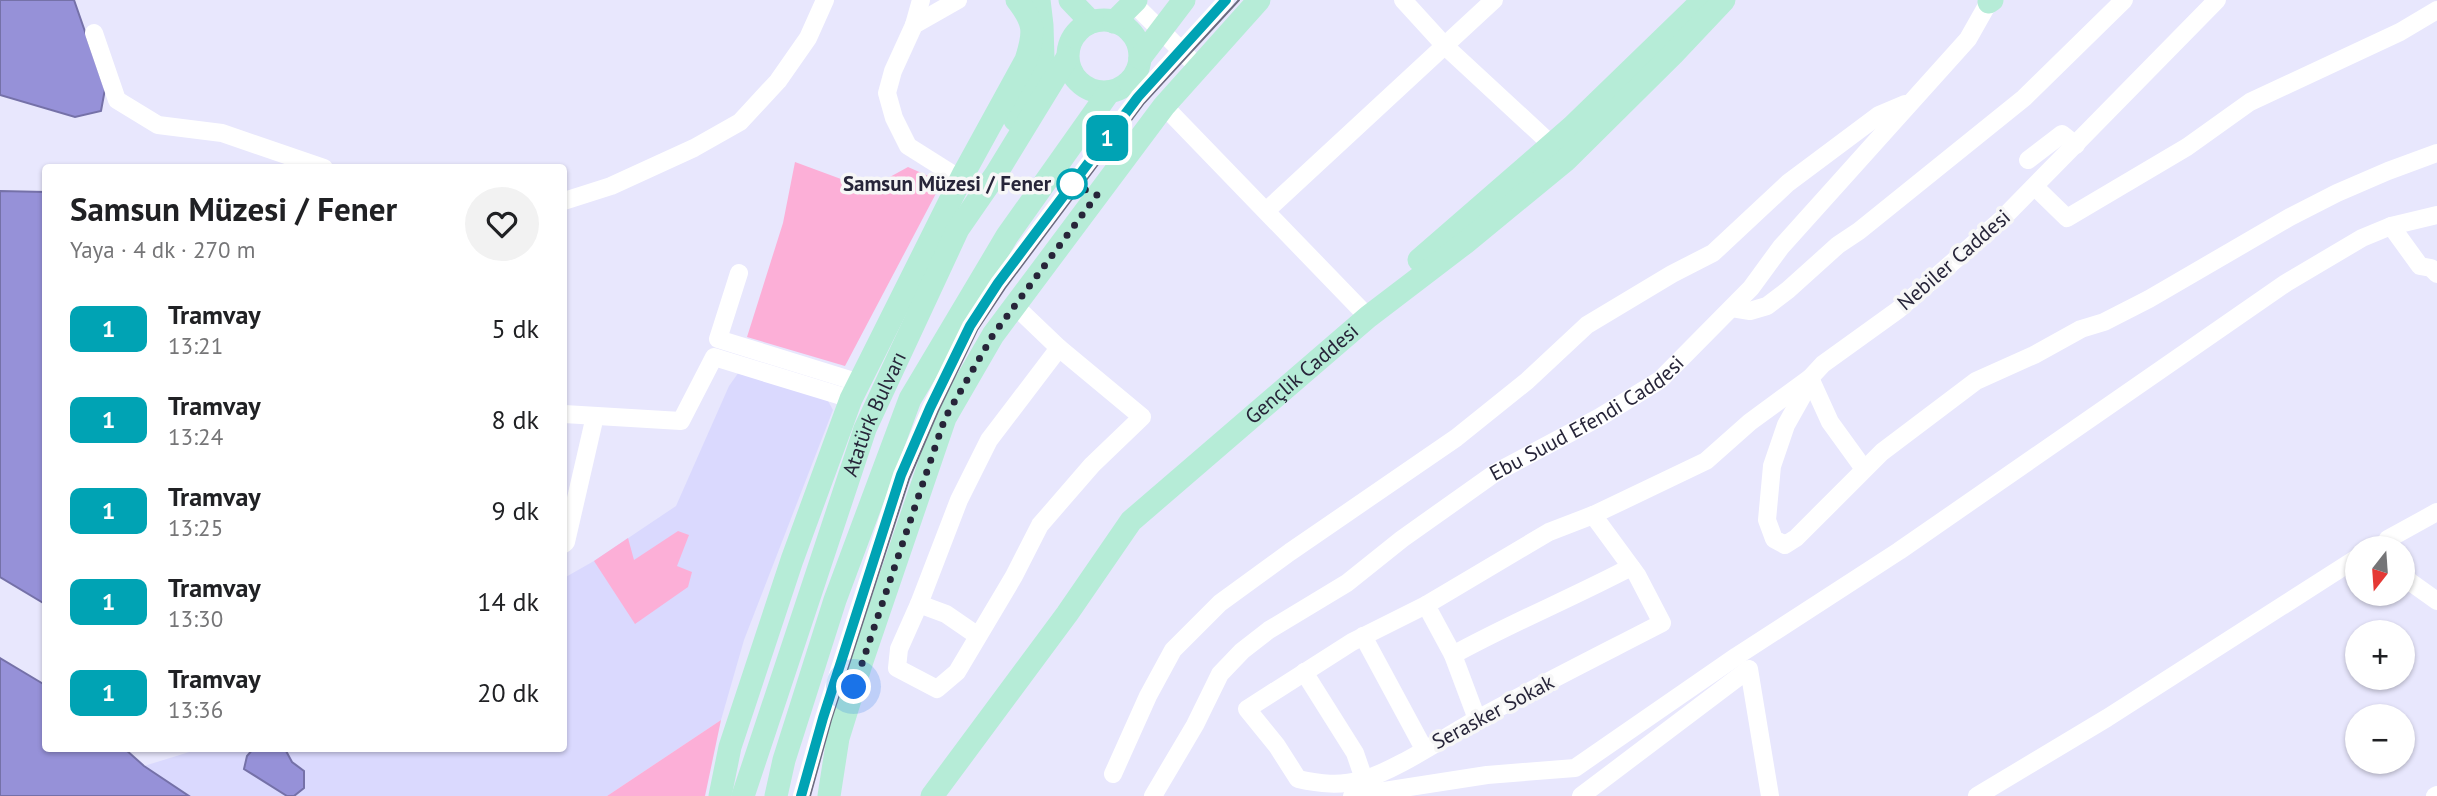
<!DOCTYPE html>
<html lang="tr">
<head>
<meta charset="utf-8">
<style>
	body { margin:0; font-family:"PT Sans",sans-serif; background:#f2f2f2; color:#202124; height:100vh; display:flex; flex-direction:column; font-size:26px; white-space:nowrap }
	* { box-sizing:border-box; margin:0 }
	p { font-size:23px; color:#757577 }
	.icon { flex:none; width:38px; height:38px; fill:none; stroke:currentColor; stroke-width:2; stroke-linecap:round; stroke-linejoin:round }
	.map { position:relative; flex:1; overflow:hidden }
	.side { position:absolute; left:42px; top:164px; width:525px; height:588px; display:flex; flex-direction:column; background:#fff; border-radius:7px; box-shadow:0 2px 5px #0004 }
	.side>* { flex:none }
	.badge { padding:0 14px; border-radius:10px; font-size:24px; line-height:46px }
	.needle { width:46px; rotate:197deg }
	.buttons { position:absolute; left:2345px; top:536px; display:grid; gap:14px }
	.buttons a { display:grid; place-items:center; width:70px; height:70px; border-radius:50%; background:#fff; box-shadow:0 2px 5px #0004; font-size:35px }
	.you { position:absolute; width:35px; height:35px; margin:-18px; border:5px solid #fff; border-radius:50%; background:#1a73e8; box-shadow:0 0 0 10px #1a73e833 }
	.map>.badge { position:absolute; translate:-50% -50%; box-shadow:0 0 0 4px #fff }
	.round { display:grid; place-items:center; flex:none; width:74px; height:74px; border-radius:37px; background:#f2f2f2 }
	.overview { display:flex; align-items:center; justify-content:space-between; height:119px; padding:0 28px }
	h1 { font-size:33px; font-weight:600; line-height:52px }
	ul { padding:0; list-style:none }
	li { display:flex; align-items:center; gap:21px; height:91px; padding:0 28px }
	li div { flex:1 }
	li b { display:block; font-size:26px }
	li em { font-style:normal }
	li .badge { min-width:77px; font-weight:700; text-align:center }
	.map>svg:first-child { display:block }
	.built { fill:#dad9fe }
	.green { fill:#fcafd7 }
	.water { fill:#9691d8; stroke:#7571a8; stroke-width:2 }
	.lines { fill:none; stroke-linecap:round; stroke-linejoin:round }
	.minor { stroke:#fff; stroke-width:18 }
	.major { stroke:#b6ecd7; stroke-width:23 }
	.tram { stroke:#6c6b7f; stroke-width:2 }
	.line-casing { stroke:#fff; stroke-width:16 }
	.line { stroke:#00a3b4; stroke-width:10 }
	.walk { stroke:#272539; stroke-width:7; stroke-dasharray:0 12.6 }
	.stop-dot { fill:#fff; stroke:#00a3b4; stroke-width:3.5 }
	.labels { text-anchor:middle; stroke-width:7; stroke-linejoin:round; paint-order:stroke }
	.stop-label { font-size:21px; font-weight:bold; fill:#272539; stroke:#f7f7f7; text-anchor:end }
	.street-label { font-size:21px; fill:#272539; stroke:#f7f7f7 }
</style>
</head>
<body>
<div class="map">
<svg width="2437" height="796" viewBox="0 0 2437 796">
	<rect width="100%" height="100%" fill="#e8e7fd"/>
	<path class="built" d="M741 369 827 399 833 410 744 640 721 720 607 796H189L144 766 199 749H564V578L594 561 676 506 729 386Z"/>
	<path class="green" d="M795 162 868 189 908 167 942 182 845 366 747 337 783 223Z
		M678 531 689 535 677 566 692 572 688 587 635 624 594 561 628 538 634 560Z
		M721 720 705 796H607Z"/>
	<path class="water" d="M0 0H74L105 89 101 111 75 117 0 95Z
		M0 191 45 192V604L0 577Z
		M0 658 45 685 46 749H125L144 766 189 796H0Z
		M253 749H285L292 762 304 771V788L294 796H287L244 769 247 756Z"/>
	<g class="lines">
		<g class="minor">
			<path d="M958 0 914 25 893 71 887 93 894 118 908 146 954 175 964 173"/>
			<path d="M1403 0 1445 46 1552 145"/>
			<path d="M2217 0 2002 219 1898 310 1823 364 1810 378 1804 393 1786 425 1772 466 1767 520 1774 539 1785 545 1796 538 1882 452 1976 381 2034 355 2081 329 2104 322 2149 299 2290 217 2337 193 2388 171 2437 153"/>
			<path d="M1133 3 1198 67"/>
			<path d="M914 25 921 0"/>
			<path d="M94 33 117 100 158 125 222 133 324 168"/>
			<path d="M1164 106 1368 317"/>
			<path d="M2028 160 2062 134 2076 145"/>
			<path d="M2035 187 2067 218 2187 147 2250 102 2400 32 2437 10"/>
			<path d="M564 201 611 186 694 148 740 122 778 81 808 38 825 0"/>
			<path d="M1266 211 1494 0"/>
			<path d="M2391 226 2420 266 2431 268 2437 274"/>
			<path d="M739 273 718 339 860 383"/>
			<path d="M1732 308 1750 311 1767 306 1788 290 1838 245 1859 231 2024 98 2124 0"/>
			<path d="M564 414 681 421 714 357 851 399"/>
			<path d="M1593 515 1637 575 1662 623C1600 655 1538 686 1476 720 1443 738 1397 770 1362 780 1340 786 1320 784 1298 779L1277 746 1247 709 1352 642 1426 605 1549 532Z"/>
			<path d="M1593 515 1706 461 1750 422 1810 378 1830 422 1864 469"/>
			<path d="M564 544 566 542 595 416"/>
			<path d="M2390 548 2388 539 2437 512"/>
			<path d="M2403 572 2409 581 2437 601"/>
			<path d="M919 604 959 500 989 440 1059 348"/>
			<path d="M1426 605 1453 655 1477 719"/>
			<path d="M978 636 946 614 919 604 899 649 897 668 937 689 957 672 1014 576 1040 525 1092 465 1142 417 1059 348 1014 305"/>
			<path d="M1363 636 1424 749"/>
			<path d="M1453 655C1511 623 1572 598 1631 567"/>
			<path d="M1304 672 1355 753 1364 779"/>
			<path d="M1113 774 1148 696 1173 650 1220 603 1290 552 1456 438 1527 381 1587 325 1672 274 1713 253 1788 183 1879 115 1905 104"/>
			<path id="s1" d="M1153 796 1195 725 1220 674 1242 651 1269 630 1347 583 1402 539 1495 473 1600 417 1660 380 1751 288 1781 247 1968 39 1990 0"/>
			<path d="M1352 796 1487 775 1575 768 1737 656 1899 551 2286 283 2362 238 2391 226 2437 215"/>
			<path d="M1581 796 1749 669 1770 796"/>
			<path d="M1977 796 2107 718 2357 558"/>
			<path d="M2435 796 2437 795"/>
		</g>
		<g class="major">
			<path d="M1070 0 1091 22"/>
			<path d="M1989 2 1992 0"/>
			<circle cx="1104" cy="56" r="36"/>
			<path d="M1114 22 1136 0"/>
			<path d="M1140 58 1184 0"/>
			<path d="M1015 120 1043 58 1042 25 1039 0"/>
			<path d="M1419 260 1572 127 1703 0"/>
			<path d="M720 796 730 747 792 560 851 399 964 173 1026 60C1035 32 1035 23 1017 0"/>
			<path id="s2" d="M743 796 865 429 958 229 996 174 1067 58"/>
			<path d="M776 796 784 760 835 600 910 399 1007 236 1109 92"/>
			<path d="M829 796 838 738 862 661 945 418 993 335 1164 106 1259 0"/>
			<path id="s3" d="M932 796 1067 614 1131 521 1368 317 1465 243 1566 160 1673 54 1724 0"/>
		</g>
		<path class="tram" d="M810 796 831 720 909 479 938 411 977 330 1005 288 1144 103 1239 0"/>
	</g>
	<g class="lines">
		<g class="line-casing">
			<path id="line" d="M801 796 823 718 901 475 930 408 970 326 998 283 1138 97 1226 0"/>
		</g>
		<use href="#line" class="line"/>
		<path class="walk" d="M854 687 945 418 993 335 1097 195 1072 184"/>
	</g>
	<circle class="stop-dot" cx="1072" cy="184" r="14"/>
	<g class="labels">
		<g class="stop-label">
			<text x="1051" y="191">Samsun Müzesi / Fener</text>
		</g>
		<g class="street-label">
			<text transform="translate(1954 260) rotate(-41)" y="7">Nebiler Caddesi</text>
			<text dy="7" stroke="none"><textPath href="#s3" startOffset="565">Gençlik Caddesi</textPath></text>
			<text dy="7" stroke="none"><textPath href="#s2" startOffset="404">Atatürk Bulvarı</textPath></text>
			<text dy="7" stroke="none"><textPath href="#s1" startOffset="588">Ebu Suud Efendi Caddesi</textPath></text>
			<text transform="translate(1493 712) rotate(-28)" y="7">Serasker Sokak</text>
		</g>
	</g>
</svg>
<div class="buttons">
<a><svg class="needle" viewBox="-14 -14 28 28"><path d="M0-13l5 13h-10z" fill="#e53935"/><path d="M0 13l5-13h-10z" fill="#757577"/></svg></a>
<a>+</a>
<a>−</a>
</div>
<div class="you" style="left:854px;top:687px"></div>
<b class="badge" style="left:1107px;top:138px;background:#00a3b4;color:#fff">1</b>
<section class="side">
<div class="overview"><div><h1>Samsun Müzesi / Fener</h1><p>Yaya · 4 dk · 270 m</p></div><a class="round"><svg class="icon" aria-label="heart" viewBox="0 0 24 24"><path d="M12 20l-8-8c-3-5 5-10 8-4 3-6 11-1 8 4z"/></svg></a></div>
<ul>
<li><span class="badge" style="background:#00a3b4;color:#fff">1</span><div><b>Tramvay</b><p>13:21</p></div><em>5 dk</em></li>
<li><span class="badge" style="background:#00a3b4;color:#fff">1</span><div><b>Tramvay</b><p>13:24</p></div><em>8 dk</em></li>
<li><span class="badge" style="background:#00a3b4;color:#fff">1</span><div><b>Tramvay</b><p>13:25</p></div><em>9 dk</em></li>
<li><span class="badge" style="background:#00a3b4;color:#fff">1</span><div><b>Tramvay</b><p>13:30</p></div><em>14 dk</em></li>
<li><span class="badge" style="background:#00a3b4;color:#fff">1</span><div><b>Tramvay</b><p>13:36</p></div><em>20 dk</em></li>
</ul>
</section>
</div>
</body>
</html>
